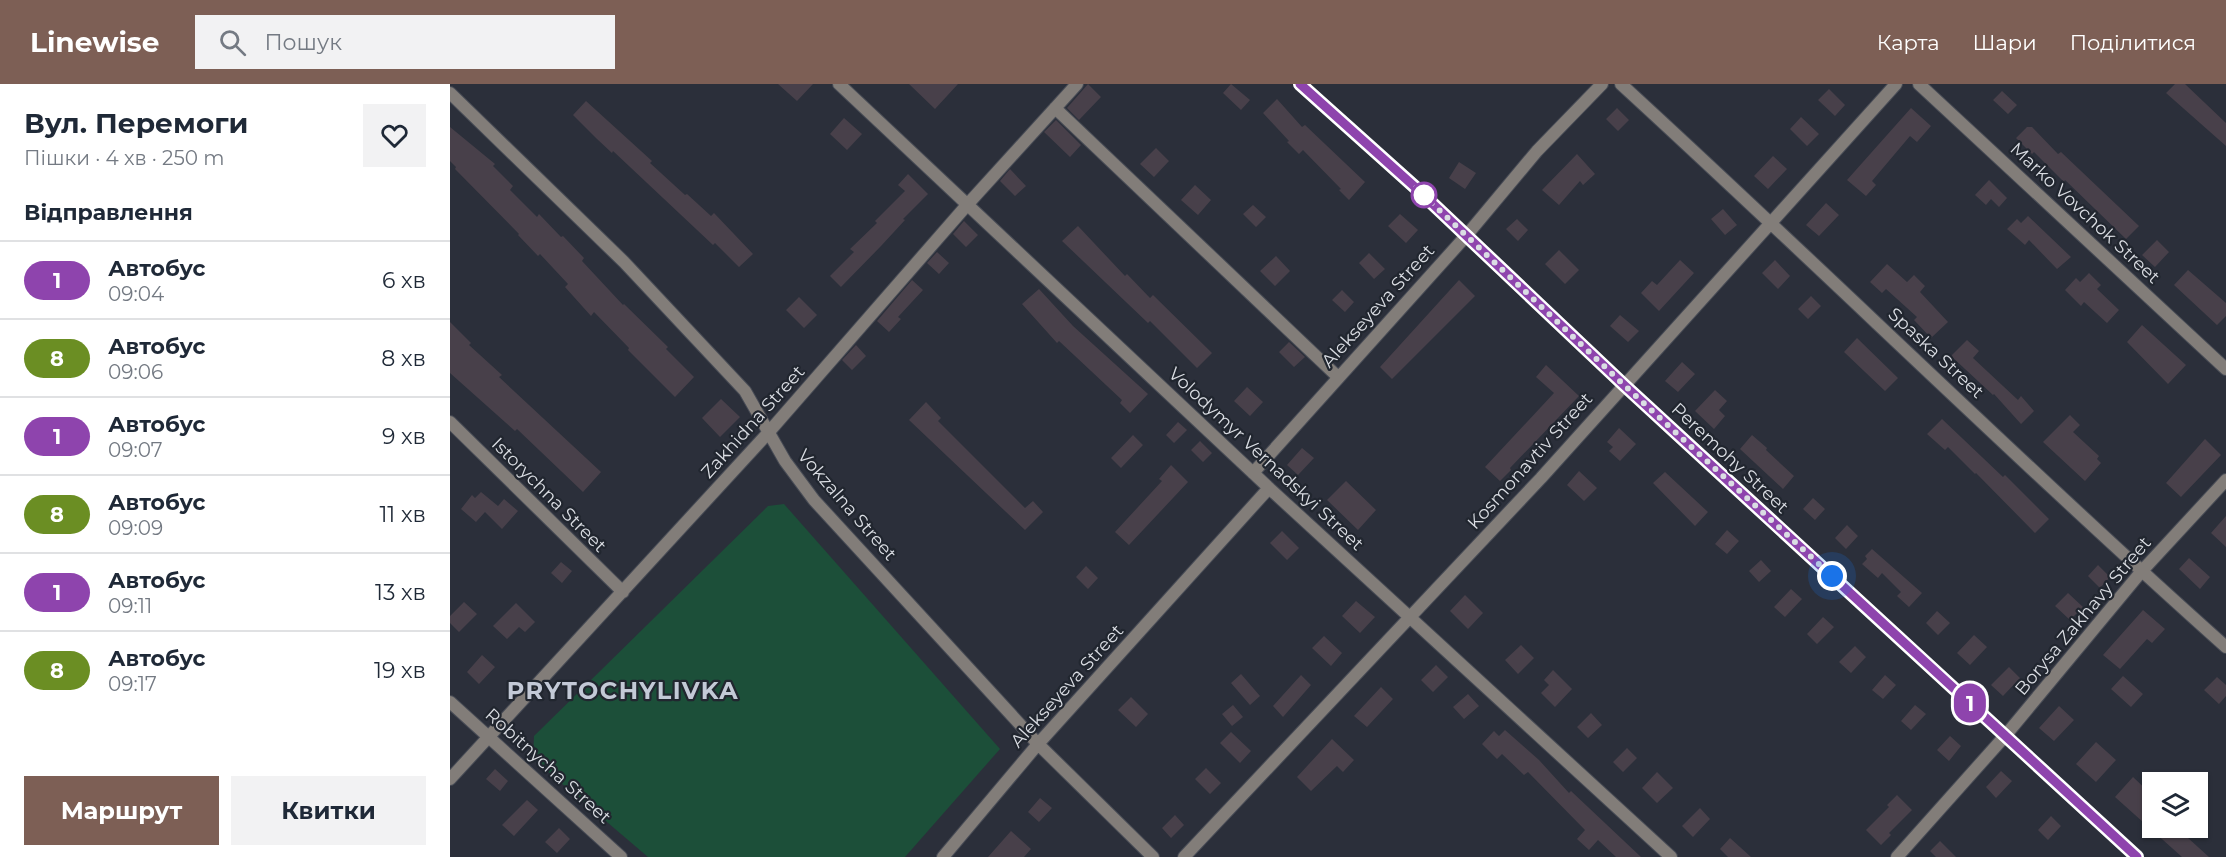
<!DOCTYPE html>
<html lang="uk">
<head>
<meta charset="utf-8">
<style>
	body { margin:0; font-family:Montserrat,sans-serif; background:#f2f2f3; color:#1f2937; height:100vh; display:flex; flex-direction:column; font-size:22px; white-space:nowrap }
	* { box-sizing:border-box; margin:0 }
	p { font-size:20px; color:#747a83 }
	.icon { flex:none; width:33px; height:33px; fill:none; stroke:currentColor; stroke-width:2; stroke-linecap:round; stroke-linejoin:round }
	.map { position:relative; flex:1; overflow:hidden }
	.sheet { display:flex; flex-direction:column; background:#fff; width:450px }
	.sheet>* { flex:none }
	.badge { padding:0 12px; border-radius:20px; font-size:21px; line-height:39px }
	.fabs { position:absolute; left:1692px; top:688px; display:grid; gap:12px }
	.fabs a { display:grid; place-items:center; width:66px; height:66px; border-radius:0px; background:#fff; box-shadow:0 2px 4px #0004; font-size:30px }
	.you { position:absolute; width:30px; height:30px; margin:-15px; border:4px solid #fff; border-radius:50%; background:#1a73e8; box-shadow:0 0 0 9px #1a73e833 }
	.map>.badge { position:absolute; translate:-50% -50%; box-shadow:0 0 0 3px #fff }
	h2 { padding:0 24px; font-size:22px; line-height:54px }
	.round { display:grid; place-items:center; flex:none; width:63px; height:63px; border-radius:0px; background:#f2f2f3 }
	.head { display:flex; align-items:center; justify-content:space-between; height:102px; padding:0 24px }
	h1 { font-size:28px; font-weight:700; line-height:45px }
	.button { display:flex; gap:12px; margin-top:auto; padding:12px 24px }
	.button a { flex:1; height:69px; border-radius:0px; background:#7d5f55; color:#fff; font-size:24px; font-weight:700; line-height:69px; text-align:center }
	.button a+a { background:#f2f2f3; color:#1f2937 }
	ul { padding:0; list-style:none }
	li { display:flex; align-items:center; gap:18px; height:78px; padding:0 24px; border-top:2px solid #e0e1e3 }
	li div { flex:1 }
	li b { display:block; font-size:22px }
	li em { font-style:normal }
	li .badge { min-width:66px; font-weight:700; text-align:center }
	header { display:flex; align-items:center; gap:36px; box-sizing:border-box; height:84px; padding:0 30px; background:#7d5f55; color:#fff }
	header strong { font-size:28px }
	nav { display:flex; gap:33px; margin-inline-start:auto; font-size:21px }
	.search { width:420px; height:54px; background:#f2f2f3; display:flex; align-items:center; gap:15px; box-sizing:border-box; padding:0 21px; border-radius:0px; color:#747a83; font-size:22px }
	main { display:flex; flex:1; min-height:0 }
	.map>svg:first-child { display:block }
	.green { fill:#1c4f39 }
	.building { fill:#48404a }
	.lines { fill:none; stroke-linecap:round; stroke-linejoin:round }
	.street-casing { stroke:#474b55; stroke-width:14 }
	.secondary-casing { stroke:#474b55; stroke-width:14 }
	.street { stroke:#827d79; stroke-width:12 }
	.secondary { stroke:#b1a9a3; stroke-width:12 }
	.line-casing { stroke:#fff; stroke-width:14 }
	.line { stroke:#8e44ad; stroke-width:9 }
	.walk { stroke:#dadde3; stroke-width:6; stroke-dasharray:0 10.8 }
	.stop-dot { fill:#fff; stroke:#8e44ad; stroke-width:3 }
	.labels { text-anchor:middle; stroke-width:4.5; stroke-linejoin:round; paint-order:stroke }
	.street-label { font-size:18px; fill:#dadde3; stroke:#21262f }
	.district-label { font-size:24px; font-weight:bold; letter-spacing:1.5px; fill:#c3c9d6; stroke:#21262f }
</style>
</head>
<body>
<header>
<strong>Linewise</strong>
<div class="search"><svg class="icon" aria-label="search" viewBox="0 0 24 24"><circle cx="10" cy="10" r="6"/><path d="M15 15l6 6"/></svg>Пошук</div>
<nav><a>Карта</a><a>Шари</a><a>Поділитися</a></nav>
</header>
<main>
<section class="sheet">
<div class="head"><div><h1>Вул. Перемоги</h1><p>Пішки · 4 хв · 250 m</p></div><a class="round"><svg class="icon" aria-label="heart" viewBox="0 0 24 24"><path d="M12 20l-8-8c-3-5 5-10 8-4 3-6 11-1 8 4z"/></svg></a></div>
<h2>Відправлення</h2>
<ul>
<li><span class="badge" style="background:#8e44ad;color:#fff">1</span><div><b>Автобус</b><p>09:04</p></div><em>6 хв</em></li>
<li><span class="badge" style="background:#6b8e23;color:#fff">8</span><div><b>Автобус</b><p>09:06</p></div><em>8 хв</em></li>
<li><span class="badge" style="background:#8e44ad;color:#fff">1</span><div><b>Автобус</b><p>09:07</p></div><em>9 хв</em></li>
<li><span class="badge" style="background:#6b8e23;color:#fff">8</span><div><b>Автобус</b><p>09:09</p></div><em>11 хв</em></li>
<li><span class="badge" style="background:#8e44ad;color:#fff">1</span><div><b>Автобус</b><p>09:11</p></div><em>13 хв</em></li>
<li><span class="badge" style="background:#6b8e23;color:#fff">8</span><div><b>Автобус</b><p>09:17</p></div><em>19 хв</em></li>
</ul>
<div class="button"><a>Маршрут</a><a>Квитки</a></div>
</section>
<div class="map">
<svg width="1776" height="773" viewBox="0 0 1776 773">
	<rect width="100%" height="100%" fill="#2b2f3a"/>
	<path class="green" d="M334 420 550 665 455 773H198L83 675 84 652 318 422Z"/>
	<path class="building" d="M328 0H363L347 17Z
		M459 0H508L485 25Z
		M638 0 651 13 629 36 617 24Z
		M781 0 800 16 791 26 773 9Z
		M1725 0H1735L1776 39V62L1716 9Z
		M1379 5 1395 21 1385 32 1368 16Z
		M1552 7 1567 21 1558 30 1543 16Z
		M827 15 852 43 855 41 915 98 899 116 889 106 891 105 853 66 849 70 837 58 839 57 813 29Z
		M136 17 202 77 200 79 235 111 237 110 261 132 264 129 303 170 289 183 265 159 263 161 163 67 162 69 147 55 123 31Z
		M1167 24 1179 36 1168 47 1156 35Z
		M1461 24 1481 42 1467 58 1460 52 1422 97 1426 101 1416 112 1397 96Z
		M1351 33 1369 50 1357 62 1340 45Z
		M394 34 412 50 397 66 380 50Z
		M606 36 631 61 620 73 594 48Z
		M0 43 45 80 43 82 63 102 60 106 87 133 89 130 111 153 113 152 134 174 132 177 173 221 174 220 218 263 216 265 244 293 225 313 178 266 179 264 144 228 141 232 115 203 118 200 90 170 88 172 68 151 69 150 5 85 6 83 0 77Z
		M1577 43H1582L1608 70 1611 68 1689 142 1676 155 1615 96 1614 98 1584 68 1582 70 1566 54Z
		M706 64 719 77 704 93 690 80Z
		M1127 70 1145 90 1133 101 1130 97 1109 121 1092 106Z
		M1323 72 1337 85 1318 105 1304 92Z
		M1009 78 1026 89 1015 105 999 94Z
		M560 85 576 102 565 112 550 97Z
		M458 90 478 110 453 135 455 136 431 162 391 203 380 192 404 168 400 165 427 139 425 137 455 107 448 101Z
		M1539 96 1557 114 1549 123 1541 115 1536 121 1525 111Z
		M745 101 761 116 748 131 731 116Z
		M1376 119 1389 131 1369 152 1356 141Z
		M803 121 816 133 806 143 793 130Z
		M1273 125 1287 141 1275 151 1261 135Z
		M950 130 968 146 956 159 938 142Z
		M1578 132 1621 173 1607 185 1579 156 1575 161 1557 145 1567 135 1571 139Z
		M1067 135 1078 146 1068 157 1056 145Z
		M514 137 528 151 516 163 503 150Z
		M628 142 675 192 677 190 700 214 703 211 762 269 747 284 700 237 698 239 612 157Z
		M1707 156 1719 168 1705 183 1692 171Z
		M1109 166 1129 186 1115 200 1095 180Z
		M487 168 499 179 489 190 477 179Z
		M919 169 935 185 924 195 909 179Z
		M826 172 840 187 825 202 810 187Z
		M1230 176 1244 189 1209 227 1191 209 1202 197 1207 201Z
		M1325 176 1340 192 1328 205 1312 189Z
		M1437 180 1457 198 1464 191 1475 202 1470 208 1498 238 1481 254 1464 236 1467 233 1436 205 1432 209 1420 198Z
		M1738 186 1776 219V232L1767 241 1724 201Z
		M1639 189 1651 201 1647 205 1669 226 1657 239 1634 218 1631 222 1615 206 1626 194 1630 198Z
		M462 196 473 206 448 233 451 235 439 248 427 237Z
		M1009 196 1025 212 942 295 930 283Z
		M589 205 623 242 698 310 680 329 670 319 672 316 609 257 607 259 572 220Z
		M892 206 904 218 895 228 882 216Z
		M1361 212 1371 222 1358 235 1348 225Z
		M349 213 367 231 354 244 336 226Z
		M1170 231 1189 247 1178 258 1160 242Z
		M0 238 21 259 19 261 52 291 49 293 151 388 133 408 67 345 65 347 0 289Z
		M1692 241 1736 281 1718 300 1677 258Z
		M1407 254 1448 294 1435 307 1394 268Z
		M1517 256 1529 267 1523 274 1568 316 1571 312 1584 327 1571 340 1544 310 1543 311 1501 272Z
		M839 258 855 273 844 283 829 268Z
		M406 261 416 272 402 286 392 276Z
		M1232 278 1245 290 1228 308 1215 297Z
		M1096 281 1129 312 1060 384 1061 386 1050 397 1035 383 1104 309 1086 293Z
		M797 303 813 318 800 332 784 317Z
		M1265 306 1277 317 1269 326 1275 332 1264 345 1245 327Z
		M271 315 290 333 270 353 252 334Z
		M476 318 491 334 488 337 575 424 583 417 593 428 575 446 459 336Z
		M1620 331 1630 341 1623 348 1649 372 1647 375 1651 379 1635 397 1593 358Z
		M1492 335 1553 393 1555 391 1599 435 1585 449 1526 389 1525 390 1498 363 1495 366 1477 350Z
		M728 338 737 346 724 359 716 351Z
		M1169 344 1186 360 1170 377 1159 367 1163 363 1157 358Z
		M683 351 693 361 671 384 661 374Z
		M1302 351 1317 364 1316 366 1344 392 1333 405 1290 365Z
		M1755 355 1771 371 1731 413 1716 399Z
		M750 357 762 369 753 378 741 366Z
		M852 364 864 374 848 391 837 381Z
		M721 381 738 398 679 461 665 448 712 397 709 395Z
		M1129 387 1147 404 1134 417 1117 401Z
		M1215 388 1258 428 1245 442 1203 399Z
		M896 397 926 426 908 446 877 416Z
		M31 408 48 422 54 415 68 427 52 445 35 428 26 438 11 425 22 411 25 414Z
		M1363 414 1375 425 1365 436 1353 425Z
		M1776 432V463L1761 449Z
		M1397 441 1408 452 1396 465 1385 454Z
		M1277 446 1289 457 1277 470 1265 460Z
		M832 447 849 464 837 476 820 459Z
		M1422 465 1472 509 1459 523 1447 512 1451 508 1432 489 1428 494 1412 480 1417 475 1415 472Z
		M1739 474 1760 493 1750 505 1729 485Z
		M1311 476 1321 487 1309 498 1299 487Z
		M111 478 122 487 112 499 101 489Z
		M1648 481 1660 493 1650 504 1638 492Z
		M636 482 648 494 638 505 626 493Z
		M1341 505 1352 515 1335 533 1324 523Z
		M1618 509 1633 523 1620 536 1605 522Z
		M1015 511 1033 529 1018 545 1000 527Z
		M906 517 925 533 910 549 892 532Z
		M14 518 27 530 9 548 0 539V532Z
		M66 519 85 538 75 548 69 543 57 555 43 542Z
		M1693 526 1715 545 1702 559 1697 555 1670 585 1653 571Z
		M1487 527 1500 539 1488 551 1476 539Z
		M1373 533 1384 543 1367 560 1357 550Z
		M1524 551 1537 563 1520 581 1507 569Z
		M874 552 892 569 881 582 862 564Z
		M1071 561 1084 574 1068 590 1055 576Z
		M1405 562 1416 573 1401 589 1389 578Z
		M32 571 45 583 29 600 17 588Z
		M986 581 998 593 983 608 971 596Z
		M1559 583 1570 594 1553 612 1541 601Z
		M1103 586 1122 605 1105 623 1091 609 1099 601 1094 596Z
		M791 590 810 612 800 621 781 599Z
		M851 591 861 601 833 633 823 622Z
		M1435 591 1446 601 1433 615 1422 606Z
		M1673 592 1693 610 1681 623 1661 605Z
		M1767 593 1776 601V612L1769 620 1754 606Z
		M931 603 943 615 917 643 904 632Z
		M1018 610 1029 622 1014 635 1003 623Z
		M681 613 698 630 686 643 668 626Z
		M783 621 793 633 782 642 772 630Z
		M1465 621 1476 630 1461 646 1451 637Z
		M1609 622 1624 636 1604 657 1589 644Z
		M1141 629 1152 641 1138 654 1127 643Z
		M1055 646 1089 676 1119 709 1121 707 1191 773H1166L1148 756 1139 766 1127 755 1135 746 1078 688 1074 691 1052 670 1047 675 1032 660 1044 647 1049 652Z
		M781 648 801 667 790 679 770 659Z
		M1500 652 1511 662 1499 677 1487 666Z
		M882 655 904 676 893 688 887 682 861 707 847 693Z
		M1646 658 1666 676 1646 698 1626 680Z
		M1177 664 1187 674 1173 688 1163 678Z
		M756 684 771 699 760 710 745 695Z
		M45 685 58 697 50 707 36 695Z
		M1551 687 1562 697 1546 714 1536 703Z
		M1207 688 1223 704 1207 719 1192 704Z
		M1683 693 1702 711V744H1727L1759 773H1732L1665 713Z
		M1447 711 1462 726 1439 749 1441 751 1431 761 1416 746 1439 723 1437 721Z
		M590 714 602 724 589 738 578 728Z
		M77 716 88 726 64 752 52 741Z
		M1250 724 1260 735 1243 753 1232 742Z
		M725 731 734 741 721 754 712 744Z
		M1601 732 1611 742 1598 756 1588 746Z
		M109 744 120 755 107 769 95 758Z
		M561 747 581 765 574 773H538Z
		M1280 754 1301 773H1278L1270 765Z
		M1490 757 1506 773H1486L1480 767Z"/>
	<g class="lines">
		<g class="street-casing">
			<path id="street" d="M389 0 819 404 1221 773
				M1171 0C1374 186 1571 380 1776 563
				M1469 0 1776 285
				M0 9 174 178 295 307 335 377 364 416 588 660 703 773
				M605 24 888 293
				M0 338 173 508
				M803 389 1016 152 1087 67 1152 0
				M0 618 171 773
				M0 695 318 349 517 121 627 0
				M493 773 588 660 819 404
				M734 773 1091 394 1446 0
				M1447 773 1555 652 1691 488 1776 396"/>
		</g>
		<g class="secondary-casing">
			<path id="secondary" d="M850 0 966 104 1174 301 1687 773"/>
		</g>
		<use href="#street" class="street"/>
		<use href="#secondary" class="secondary"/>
	</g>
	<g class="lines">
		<g class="line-casing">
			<path id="line" d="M850 0 966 104 1174 301 1687 773"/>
		</g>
		<use href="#line" class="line"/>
		<path class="walk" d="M974 111 966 104 1174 301 1382 492"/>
	</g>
	<circle class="stop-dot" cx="974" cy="111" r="12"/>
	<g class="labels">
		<g class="street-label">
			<text transform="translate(1635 129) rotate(43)" y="6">Marko Vovchok Street</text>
			<text transform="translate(928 222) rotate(-48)" y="6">Alekseyeva Street</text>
			<text transform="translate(1486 269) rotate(43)" y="6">Spaska Street</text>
			<text transform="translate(303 338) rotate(-48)" y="6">Zakhidna Street</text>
			<text transform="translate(1280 374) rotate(43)" y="6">Peremohy Street</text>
			<text transform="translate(816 375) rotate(43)" y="6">Volodymyr Vernadskyi Street</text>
			<text transform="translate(1080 377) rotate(-48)" y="6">Kosmonavtiv Street</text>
			<text transform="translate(99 411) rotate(45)" y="6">Istorychna Street</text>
			<text transform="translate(397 421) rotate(49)" y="6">Vokzalna Street</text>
			<text transform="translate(1633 532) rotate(-50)" y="6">Borysa Zakhavy Street</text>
			<text transform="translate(617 602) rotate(-48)" y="6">Alekseyeva Street</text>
			<text transform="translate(98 682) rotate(42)" y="6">Robitnycha Street</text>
		</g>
		<g class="district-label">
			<text x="173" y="615">PRYTOCHYLIVKA</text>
		</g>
	</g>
</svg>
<div class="fabs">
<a><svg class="icon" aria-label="layers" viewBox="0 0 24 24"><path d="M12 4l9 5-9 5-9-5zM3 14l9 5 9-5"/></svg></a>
</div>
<div class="you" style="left:1382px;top:492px"></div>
<b class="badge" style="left:1520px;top:619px;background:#8e44ad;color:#fff">1</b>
</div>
</main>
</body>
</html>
